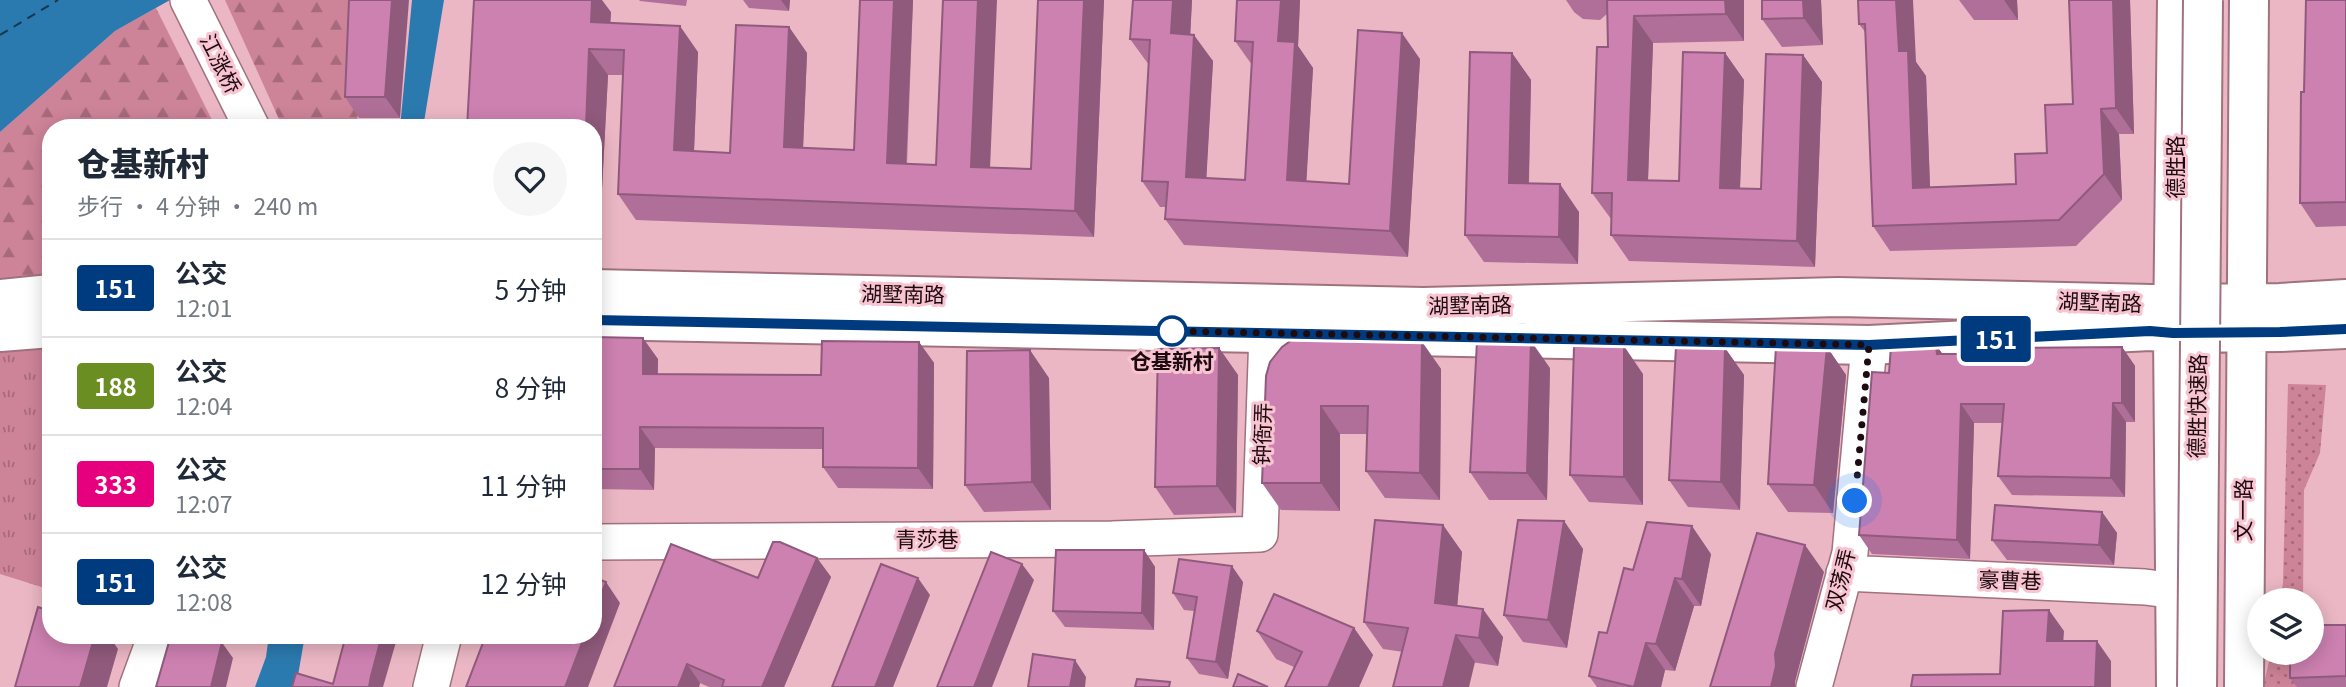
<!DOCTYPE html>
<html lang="zh">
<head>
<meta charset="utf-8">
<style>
	body { margin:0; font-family:Georgia,"Noto Sans SC",serif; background:#f6f6f7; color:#1f2937; height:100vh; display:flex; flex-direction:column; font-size:26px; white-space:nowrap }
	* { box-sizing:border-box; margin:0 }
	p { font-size:23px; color:#747a83 }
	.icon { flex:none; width:38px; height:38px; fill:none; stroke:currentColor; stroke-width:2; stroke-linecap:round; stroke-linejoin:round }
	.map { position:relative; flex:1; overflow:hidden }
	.side { position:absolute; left:42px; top:119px; width:560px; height:525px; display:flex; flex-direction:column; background:#fff; border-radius:28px; box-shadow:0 4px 18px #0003 }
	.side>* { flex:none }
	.badge { padding:0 14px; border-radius:5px; font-size:24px; line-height:46px }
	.buttons { position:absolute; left:2247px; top:588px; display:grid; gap:14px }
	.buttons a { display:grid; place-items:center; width:77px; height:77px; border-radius:50%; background:#fff; box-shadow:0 4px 18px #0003; font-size:35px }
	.you { position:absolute; width:35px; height:35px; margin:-18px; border:5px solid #fff; border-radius:50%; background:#1a73e8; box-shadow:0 0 0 10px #1a73e833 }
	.map>.badge { position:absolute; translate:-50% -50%; box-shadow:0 0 0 4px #fff }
	.round { display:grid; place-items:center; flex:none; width:74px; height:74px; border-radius:37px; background:#f6f6f7 }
	.head { display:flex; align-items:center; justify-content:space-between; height:119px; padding:0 35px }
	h1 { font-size:33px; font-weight:800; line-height:52px }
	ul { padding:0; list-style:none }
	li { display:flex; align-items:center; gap:21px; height:98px; padding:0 35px; border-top:2px solid #e0e1e3 }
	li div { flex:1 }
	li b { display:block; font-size:26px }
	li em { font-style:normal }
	li .badge { min-width:77px; font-weight:700; text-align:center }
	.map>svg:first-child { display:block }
	.grass { fill:url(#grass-dots) }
	.forest { fill:url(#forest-firs) }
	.park { fill:url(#park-tufts) }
	.water { fill:#2b7aaf }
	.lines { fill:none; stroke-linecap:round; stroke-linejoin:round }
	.ferry { stroke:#16374e; stroke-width:2; stroke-dasharray:9 7; stroke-linecap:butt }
	.minor-casing { stroke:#a1727e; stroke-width:38 }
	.major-casing { stroke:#a1727e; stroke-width:42 }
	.minor { stroke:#fff; stroke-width:35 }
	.major { stroke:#fff; stroke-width:38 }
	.highway-bridge-casing { stroke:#a1727e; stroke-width:42; stroke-linecap:butt }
	.highway-bridge { stroke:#fff; stroke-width:38 }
	.wall { fill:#b06f98 }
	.shaded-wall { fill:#905a7c }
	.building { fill:#cd81b1; stroke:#905a7c; stroke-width:2 }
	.line-casing { stroke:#fff; stroke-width:16 }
	.line { stroke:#003b80; stroke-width:10 }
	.walk { stroke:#1d0b10; stroke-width:7; stroke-dasharray:0 12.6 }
	.stop-dot { fill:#fff; stroke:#003b80; stroke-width:3.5 }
	.labels { text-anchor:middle; stroke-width:6; stroke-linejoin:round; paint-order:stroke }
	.street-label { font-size:21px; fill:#1d0b10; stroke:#f8c4d1 }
	.stop-label { font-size:21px; font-weight:bold; fill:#1d0b10; stroke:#f8c4d1 }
</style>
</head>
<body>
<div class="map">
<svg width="2346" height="687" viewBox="0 0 2346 687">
	<defs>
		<pattern id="grass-dots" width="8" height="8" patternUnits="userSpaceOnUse" patternTransform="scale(1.75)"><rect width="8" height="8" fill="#ce8498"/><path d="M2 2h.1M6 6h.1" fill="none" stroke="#a76a7b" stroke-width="1.8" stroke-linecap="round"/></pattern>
		<pattern id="forest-firs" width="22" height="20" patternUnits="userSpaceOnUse" patternTransform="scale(1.75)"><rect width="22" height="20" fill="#ce8498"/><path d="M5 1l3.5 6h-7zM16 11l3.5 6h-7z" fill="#a76a7b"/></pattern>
		<pattern id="park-tufts" width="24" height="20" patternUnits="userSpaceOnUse" patternTransform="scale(1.75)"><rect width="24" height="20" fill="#ce8498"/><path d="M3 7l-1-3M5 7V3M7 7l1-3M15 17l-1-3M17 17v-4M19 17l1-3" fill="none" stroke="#a76a7b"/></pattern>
	</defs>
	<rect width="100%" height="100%" fill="#ebb7c4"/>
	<path class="grass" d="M2288 384 2326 385 2320 453 2304 490 2303 600H2280L2283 583Z
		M2271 653H2302V687H2263Z"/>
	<path class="forest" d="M225 0H362L357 128H283Z
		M156 8 216 128H51V294L0 299V132L115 31Z"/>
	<path class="park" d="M51 336V590L0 574V338Z"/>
	<path class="water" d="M0 0H170L115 31 0 132Z
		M412 0H444L423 128H400Z
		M269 635H305L296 687H255L266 657Z"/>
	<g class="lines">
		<path class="ferry" d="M0 35 58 0"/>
		<g class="minor-casing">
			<path id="minor" d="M188 0 252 128
				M593 542 1112 539 1260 534 1267 333
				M1844 573 2145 587 2176 591
				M137 687 156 635
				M431 687 444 635
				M1814 687 1850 553 1869 345"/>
		</g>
		<g class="major-casing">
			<path id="major" d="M593 289 1423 307 1838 297 2152 304 2280 303 2346 299
				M0 299 51 294
				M593 320 1869 345 2150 331 2173 333 2280 332 2346 329
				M0 332 51 328
				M2176 687 2173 333 2177 0
				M2244 687 2249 0"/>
		</g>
		<use href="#minor" class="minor"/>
		<use href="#major" class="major"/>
		<g class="highway-bridge-casing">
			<path id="highway-bridge" d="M2197 687 2203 0"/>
		</g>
		<use href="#highway-bridge" class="highway-bridge"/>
	</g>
	<path class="wall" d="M349 0 400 118H359L345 97Z
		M474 0 611 12 610 23 698 52 694 151 730 153 789 27 807 53 803 148 854 150 860 0H913L907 164 1031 169 1038 0H1104L1094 237 636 220 618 194 623 75H608L600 227H593V128Z
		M639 0H687L686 6 640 1Z
		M743 0H790L789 11 749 8Z
		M1133 0H1192L1190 35 1213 61 1206 178 1245 180 1252 65 1235 41 1300 0 1298 46 1313 68 1306 181 1349 184 1420 59 1408 257 1184 245 1165 219 1166 207H1160L1142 181 1149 65 1130 39Z
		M1566 0H1744V41L1653 43 1648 180 1679 181 1725 53 1744 80 1740 188 1761 189 1803 55 1822 82 1815 267 1629 261 1611 235V219L1592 193 1608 47V13L1600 20 1583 19 1574 12Z
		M1821 0 1823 45 1782 47 1762 19Z
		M1858 0 1916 62 1926 76 1930 188 2016 184 2047 153 2073 104 2069 0H2130L2134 134H2119L2122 200 2076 246 1890 251 1873 226 1866 33 1859 24Z
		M1959 0H2017L2018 20H1974Z
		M2346 0V226L2316 227 2300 203Z
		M1512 53 1531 80 1529 184 1579 212 1578 264 1484 262 1465 235Z
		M593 337 658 359V374L821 375 919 342 934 363 933 489 838 488 823 467V449L655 448 654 490 593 489Z
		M1422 342 1441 369 1440 500 1385 498 1366 471 1367 434H1340V511L1281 510 1262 483 1266 376Z
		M1936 345 1942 354H1990L2122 347 2135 366V422H2126L2125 497 2012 495 1998 476 2002 423H1974L1970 559 1872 554 1859 535 1889 373Z
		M1827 347 1846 375 1833 513 1788 512 1768 484Z
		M1219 348 1238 375 1236 513 1174 515 1155 487Z
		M1725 348 1744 375 1740 510 1688 507 1669 480Z
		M1550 368 1547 500H1489L1470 472Z
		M1643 374V505L1589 502 1570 475Z
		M1049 378 1051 510 984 512 965 485Z
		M2102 512 2117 533 2114 565 2007 560 1992 540Z
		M1564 521 1583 549 1567 648 1523 642 1504 615Z
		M1443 525 1462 552 1457 606 1503 637 1498 666 1383 649 1364 622Z
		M1144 550 1155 567 1154 630 1065 627 1053 611Z
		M1711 554 1701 606H1694L1675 671 1665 670 1661 687H1597L1589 676 1633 570Z
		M817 558 831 577 784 687H709L700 683 699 687H614L758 578Z
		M1243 582 1228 679 1199 674 1187 658 1194 611 1184 610 1173 593Z
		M2346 625V687H2297L2290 678Z
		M1354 628 1373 655 1359 687H1285L1294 667 1276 659 1257 631Z"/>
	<path class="shaded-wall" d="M392 0H409L400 118 385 97Z
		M592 0H602L611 12 609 48 591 22Z
		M781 0H790L789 11Z
		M894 0H913L905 189 887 163Z
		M978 0H997L989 193 971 167Z
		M1084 0H1104L1094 237 1075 211Z
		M1173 0H1192L1189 60 1171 33Z
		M1281 0H1300L1298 46 1313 68 1305 206 1287 180 1278 41Z
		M1725 0H1744V41L1726 14Z
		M1803 0H1821L1823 45 1804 18Z
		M1896 0H1913L1916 62 1926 76 1931 214 1913 188 1899 51Z
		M2004 0H2017L2018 20Z
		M2113 0H2130L2134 134 2116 108Z
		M1634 16 1653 43 1647 206 1628 180Z
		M680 26 698 52 693 176 674 150Z
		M789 27 807 53 802 173 784 147Z
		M1402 33 1420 59 1408 257 1390 231Z
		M1194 35 1213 61 1205 203 1186 177Z
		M589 49 608 75 600 227 593 218V128H586Z
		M1512 53 1531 80 1528 210 1509 183Z
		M1725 53 1744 80 1739 214 1720 188Z
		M1803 55 1822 82 1815 267 1797 241Z
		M2101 109 2119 134 2122 200 2104 174Z
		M1560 184 1579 212 1578 264 1559 237Z
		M643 338 658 359 657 395 643 374Z
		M1531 341 1550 368 1547 500 1527 473Z
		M919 342 934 363 933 489 918 468Z
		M1422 342 1441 369 1440 500 1420 473Z
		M1936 345 1950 364 1937 354Z
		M1624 346 1643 374V505L1624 477Z
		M1827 347 1846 375 1833 513 1814 485Z
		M2122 347 2135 366V422L2122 403Z
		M1219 348 1238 375 1236 513 1217 486Z
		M1725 348 1744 375 1740 510 1721 482Z
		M1030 350 1049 378 1051 510 1032 482Z
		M2113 403 2126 422 2125 497 2111 478Z
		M1961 404 1974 423 1970 559 1957 540Z
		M1321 406 1340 434V511L1321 483Z
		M640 427 655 448 654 490 640 469Z
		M2102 512 2117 533 2114 565 2099 545Z
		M1564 521 1583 549 1567 648 1548 620Z
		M1443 525 1462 552 1455 631 1435 603Z
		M1692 526 1711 554 1701 606 1682 579Z
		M1805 545 1824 572 1795 682V687H1771L1775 654Z
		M1144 550 1155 567 1154 630 1142 613Z
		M817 558 831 577 784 687H762Z
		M1022 564 1034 580 992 687H974Z
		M1232 566 1243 582 1228 679 1216 662Z
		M918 578 930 595 893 687H875Z
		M1675 578 1694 606 1675 671 1656 644Z
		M606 582 620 603 588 687H565L585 635H593V615Z
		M1483 609 1503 637 1498 666 1479 638Z
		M2049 610 2064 631 2062 662 2047 641Z
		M1354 628 1373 655 1359 687H1328Z
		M95 635H112L111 639 118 649 107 687H80Z
		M209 635H223L225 637 223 644 233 658 226 687H211L208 640Z
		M382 635H398L383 687H369L371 676Z
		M1456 635 1475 662 1469 687H1443Z
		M2097 641 2111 661V687H2095Z
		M1646 643 1665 670 1661 687H1634Z
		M1075 660 1086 677 1085 687H1070Z
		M687 664 700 683 699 687H678Z"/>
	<path class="building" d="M349 0H392L385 97H345Z
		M474 0H592L591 22 680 26 674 150 730 153 736 25 789 27 784 147 854 150 860 0H894L887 163 936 165 943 0H978L971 167 1031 169 1038 0H1084L1075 211 618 194 624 50 589 49 586 128H467Z
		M1133 0H1173L1171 33 1194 35 1186 177 1245 180 1253 42 1235 41 1237 0H1281L1278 41 1295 42 1287 180 1349 184 1358 30 1402 33 1390 231 1165 219 1168 182 1142 181 1150 40 1130 39Z
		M1607 0H1725L1726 14 1634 16 1628 180 1679 181 1683 52 1725 53 1720 188 1761 189 1766 54 1803 55 1797 241 1611 235 1612 193H1592L1597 47H1608Z
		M1762 0H1803L1804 18 1762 19Z
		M1858 0H1896L1899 51H1908L1913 188 2016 184 2015 154 2047 153 2045 105 2073 104 2069 0H2113L2116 108 2101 109 2104 174 2059 220 1873 226 1865 24H1859Z
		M2306 0H2346V202L2300 203 2301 92H2304Z
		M1470 52 1512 53 1509 183 1560 184 1559 237 1465 235Z
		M593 337 643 338V374L821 375 822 341 919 342 918 468 823 467V428L640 427V469H593Z
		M1304 337 1422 342 1420 473 1366 471 1368 406H1321V483H1262L1266 376 1270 362 1282 347 1292 340Z
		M1477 341H1531L1527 473 1470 472Z
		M1936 345 1937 354H1990V348L2122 347V403H2113L2111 478 1998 476 2004 404H1961L1957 540 1859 535 1872 372 1889 373 1891 346Z
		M1624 346V477L1570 475 1574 347Z
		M1676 346 1725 348 1721 482 1669 480Z
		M1776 346 1827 347 1814 485 1768 484Z
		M1219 348 1217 486 1155 487 1158 349Z
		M1030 350 1032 482 965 485 967 351Z
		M1995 505 2102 512 2099 545 1992 540Z
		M1375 520 1443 525 1435 603 1483 609 1479 638 1456 635 1443 687H1393L1408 628 1364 622Z
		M1518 520 1564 521 1548 620 1504 615Z
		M1647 522 1692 526 1682 579 1675 578 1656 644 1646 643 1634 687 1589 676 1599 632 1607 633 1624 568 1633 570Z
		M1757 533 1805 545 1775 654 1776 666 1771 687H1710Z
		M773 542H780L817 558 762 687H722L724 680 687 664 678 687H614L671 544 758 578Z
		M1056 550H1144L1142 613 1053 611Z
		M991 552 1022 564 974 687H937Z
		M1179 559 1232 566 1216 662 1187 658 1197 597 1173 593Z
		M881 564 918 578 875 687H832Z
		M593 577 606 582 593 615Z
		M1274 594 1354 628 1328 687H1285L1302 652 1257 631Z
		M51 596V635H95L80 687H15L38 607 47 610Z
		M2049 610 2047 641H2097L2095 687H1911L1913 675 2000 674 2003 611Z
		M2312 625H2346V676L2290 678V653H2312Z
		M171 635H209L208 640 222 642 211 687H156Z
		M346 635H382L371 676 369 687H292L296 673 333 684Z
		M486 635H585L565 687H466Z
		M1033 654 1075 660 1070 687H1028Z
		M1238 674 1268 687H1233Z
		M1137 679 1170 682 1169 687H1135Z"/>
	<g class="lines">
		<g class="line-casing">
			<path id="line" d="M593 320 1869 345 2150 331 2173 333 2280 332 2346 329"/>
		</g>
		<use href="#line" class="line"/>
		<path class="walk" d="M1172 331H1170L1869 345 1855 501"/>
	</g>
	<circle class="stop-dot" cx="1172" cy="331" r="14"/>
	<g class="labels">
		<g class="street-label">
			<text transform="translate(220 64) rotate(63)" y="7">江涨桥</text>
			<text transform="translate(2176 167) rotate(-90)" y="7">德胜路</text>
			<text transform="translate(903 295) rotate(1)" y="7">湖墅南路</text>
			<text transform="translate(2100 303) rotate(2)" y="7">湖墅南路</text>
			<text transform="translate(1470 306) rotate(-1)" y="7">湖墅南路</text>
			<text transform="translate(2198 406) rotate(-89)" y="7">德胜快速路</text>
			<text transform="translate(1263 434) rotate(-88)" y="7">钟衙弄</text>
			<text transform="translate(2244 510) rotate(-90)" y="7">文一路</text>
			<text x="927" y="547">青莎巷</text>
			<text transform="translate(1841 580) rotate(-76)" y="7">双荡弄</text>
			<text transform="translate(2010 581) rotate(2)" y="7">豪曹巷</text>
		</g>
		<g class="stop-label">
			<text x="1172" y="369">仓基新村</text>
		</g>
	</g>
</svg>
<div class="buttons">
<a><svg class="icon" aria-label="layers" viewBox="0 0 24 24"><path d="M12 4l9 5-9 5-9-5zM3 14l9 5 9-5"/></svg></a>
</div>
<div class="you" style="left:1855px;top:501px"></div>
<b class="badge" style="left:1996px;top:339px;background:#003b80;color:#fff">151</b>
<section class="side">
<div class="head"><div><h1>仓基新村</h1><p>步行 · 4 分钟 · 240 m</p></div><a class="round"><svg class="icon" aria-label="heart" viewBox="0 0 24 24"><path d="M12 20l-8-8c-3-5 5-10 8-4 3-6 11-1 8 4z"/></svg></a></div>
<ul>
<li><span class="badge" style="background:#003b80;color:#fff">151</span><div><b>公交</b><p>12:01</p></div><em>5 分钟</em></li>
<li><span class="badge" style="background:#6b8e23;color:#fff">188</span><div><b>公交</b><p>12:04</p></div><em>8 分钟</em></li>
<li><span class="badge" style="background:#e6007e;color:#fff">333</span><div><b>公交</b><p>12:07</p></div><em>11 分钟</em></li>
<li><span class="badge" style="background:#003b80;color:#fff">151</span><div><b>公交</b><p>12:08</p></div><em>12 分钟</em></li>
</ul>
</section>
</div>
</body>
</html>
